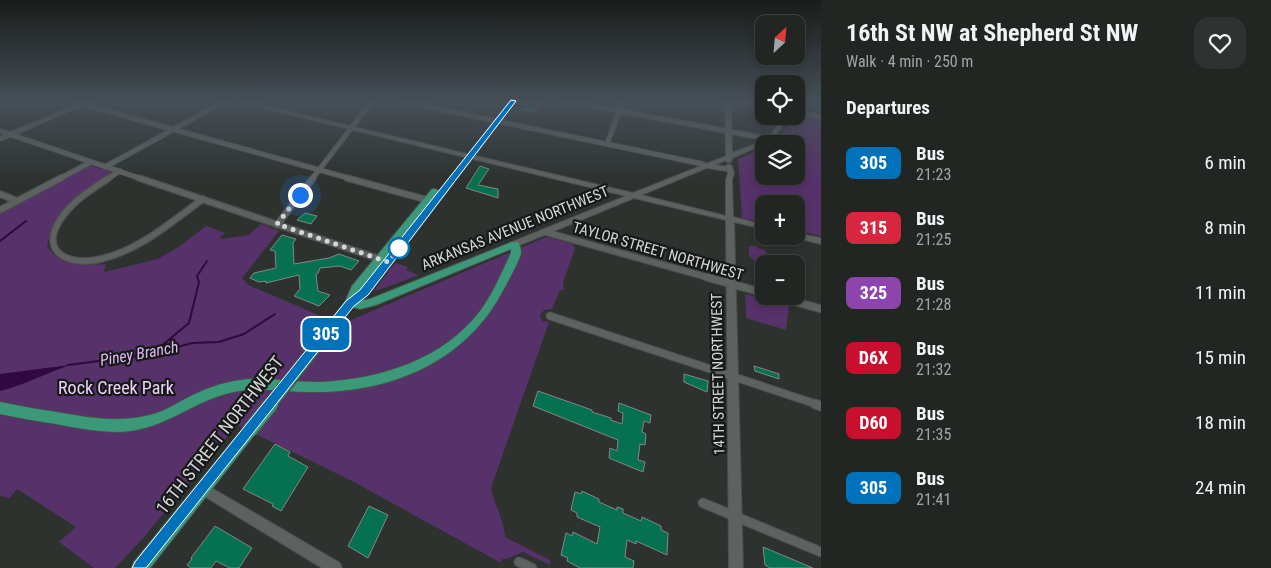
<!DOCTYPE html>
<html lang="en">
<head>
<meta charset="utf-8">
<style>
	body { margin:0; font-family:"Roboto Condensed",sans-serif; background:#2e3230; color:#f1f3f6; height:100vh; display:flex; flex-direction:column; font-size:19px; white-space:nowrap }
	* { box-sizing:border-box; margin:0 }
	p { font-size:16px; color:#a2a5a6 }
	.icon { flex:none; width:28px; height:28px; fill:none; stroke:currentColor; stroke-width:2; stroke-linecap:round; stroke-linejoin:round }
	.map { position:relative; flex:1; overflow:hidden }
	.side { display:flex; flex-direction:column; background:#222623; width:450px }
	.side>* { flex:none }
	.badge { padding:0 10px; border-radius:8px; font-size:18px; line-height:32px }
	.needle { width:32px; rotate:26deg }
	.fabs { position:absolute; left:755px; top:15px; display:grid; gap:10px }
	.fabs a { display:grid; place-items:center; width:50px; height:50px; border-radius:10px; background:#222623; box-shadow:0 2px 8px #0003,0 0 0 1px #3f4341; font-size:25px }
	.you { position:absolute; width:25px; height:25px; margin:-12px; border:4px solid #fff; border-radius:50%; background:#1a73e8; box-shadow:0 0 0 8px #1a73e833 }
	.map>.badge { position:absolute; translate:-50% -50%; box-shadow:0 0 0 2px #fff }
	h2 { padding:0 25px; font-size:19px; line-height:45px }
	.round { display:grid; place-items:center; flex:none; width:52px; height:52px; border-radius:15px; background:#2e3230 }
	.overview { display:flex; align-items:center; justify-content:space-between; height:85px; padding:0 25px }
	h1 { font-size:24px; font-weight:700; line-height:38px }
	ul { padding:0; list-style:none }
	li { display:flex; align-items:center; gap:15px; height:65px; padding:0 25px }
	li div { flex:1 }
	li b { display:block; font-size:19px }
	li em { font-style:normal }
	li .badge { min-width:55px; font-weight:700; text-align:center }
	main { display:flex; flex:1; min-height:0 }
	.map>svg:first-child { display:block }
	.green { fill:#573169 }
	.water { fill:#310840 }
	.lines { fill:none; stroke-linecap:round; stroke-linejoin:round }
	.stream { stroke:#310840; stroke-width:2 }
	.building { fill:#057150; stroke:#838885 }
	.street-far3-casing { stroke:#4b4e4d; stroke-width:6 }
	.street-far2-casing { stroke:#4b4e4d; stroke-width:8 }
	.street-far1-casing { stroke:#4b4e4d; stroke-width:9 }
	.street-casing { stroke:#4b4e4d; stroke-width:11 }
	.secondary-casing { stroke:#4b4e4d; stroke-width:2 }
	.primary-casing { stroke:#4b4e4d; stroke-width:2 }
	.street-far3 { stroke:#5d6260; stroke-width:4.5 }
	.street-far2 { stroke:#5d6260; stroke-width:5.5 }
	.street-far1 { stroke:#5d6260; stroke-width:7 }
	.street { stroke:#5d6260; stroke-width:9 }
	.secondary { fill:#5d6260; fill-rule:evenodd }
	.primary { fill:#3b9979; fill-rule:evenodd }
	.primary-bridge-far1-casing { stroke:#4b4e4d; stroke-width:14; stroke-linecap:butt }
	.primary-bridge-casing { stroke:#4b4e4d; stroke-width:17; stroke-linecap:butt }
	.primary-bridge-far1 { stroke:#3b9979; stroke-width:11 }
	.primary-bridge { stroke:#3b9979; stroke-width:14 }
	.line { fill:#0072bc; stroke:#fff }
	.walk { stroke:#d5d8d7; stroke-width:5; stroke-dasharray:0 9 }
	.stop-dot { fill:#fff; stroke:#0072bc; stroke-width:2.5 }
	.labels { text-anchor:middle; stroke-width:4.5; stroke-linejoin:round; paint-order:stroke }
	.street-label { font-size:15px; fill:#d5d8d7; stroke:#171918 }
	.water-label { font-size:16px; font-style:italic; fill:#e1b8f5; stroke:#171918 }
	.near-park-label { font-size:18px; fill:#ecd1fa; stroke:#171918 }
	.near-street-label { font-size:18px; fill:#d5d8d7; stroke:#171918 }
</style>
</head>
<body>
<main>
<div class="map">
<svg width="821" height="568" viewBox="0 0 821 568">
	<rect width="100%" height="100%" fill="#2d322f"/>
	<path class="green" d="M798 115 821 118V236L796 230V204H764V223L742 218 738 159 764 148V176H796V144H770L789 126Z
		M89 165 112 172C83 191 55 210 47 246 59 267 84 265 106 264L104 272 158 259 180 246 206 226 225 233 219 238 222 239 249 235 261 224 279 231 242 278 248 285 335 322 351 320 546 237 573 244 575 249 563 282 564 290H560L552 309 544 310 540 315 542 321 549 322 491 488C495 506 504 520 505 537L550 560V565L523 552 507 559H502L501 563 354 482 237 425 144 537 115 568H94L59 542 76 527 17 489 10 498 0 496V212Z
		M749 246H756L759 249H763L775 264 754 260 749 256Z
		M395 263 408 267 406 270 419 275 373 292Z
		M745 294 789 306 786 330 746 318Z"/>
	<path class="water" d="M70 365C46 373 25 385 0 391V374Z"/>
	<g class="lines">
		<path class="stream" d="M0 241 26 221
			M154 352 189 323 199 282 197 276 207 261
			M68 365 152 354 192 343 219 342 244 334 275 314"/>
	</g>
	<path class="building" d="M527 101H541L534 112 521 109Z
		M480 166 489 169 478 185 498 189V198L466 188Z
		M305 213 317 216 311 224 297 220Z
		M282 235 296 239 293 243 294 264 329 258 339 254 359 261 351 270 340 266 320 268 318 273 316 274 318 291 330 295 319 306 294 296 300 289 299 275 266 283V281L259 282 250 278 254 273 276 268 275 251 270 250Z
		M754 366 779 374V379L755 371Z
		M684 374 708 381 707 392 684 382Z
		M538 391 592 410V412L611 418V420L622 424 623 413 618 411 619 403 651 415 650 423 644 421 642 432 646 434 645 445 640 444 638 460 645 462 643 472 609 458 610 448 617 451 618 440 533 406Z
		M275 444 290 452 288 456 308 467 281 511 272 506 273 504 243 489Z
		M582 491 599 499V502L617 510V507L623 509V513L641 521 642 517 661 526V530L668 533 667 555 636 541V544L627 540 625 557 634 561 633 568H580L567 561 568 558 561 555 566 533 572 536 573 532 597 544 600 527 577 517V513L571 510 575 492 581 494Z
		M369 506 388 515 368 558 348 546Z
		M215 526 252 548 239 568H230L216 561 211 568H191L187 565 192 559 191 558Z
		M763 547 813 568H770L765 565Z"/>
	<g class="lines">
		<g class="street-far3-casing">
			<path id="street-far3" d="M400 101 703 164
				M565 101 770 139
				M82 104 352 179
				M0 131 142 179
				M0 139 84 103
				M607 144 623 101
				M709 166 727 169
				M105 167 225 101
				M59 179 91 162
				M107 179 120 171
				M312 179 372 101"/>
		</g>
		<g class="street-far2-casing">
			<path id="street-far2" d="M109 178C92 189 74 200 62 217 37 252 69 267 101 259 140 250 171 222 203 199
				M139 178 383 260
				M347 178 431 201
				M0 194 17 201
				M0 210 61 178
				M277 225 313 178
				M545 232 710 278"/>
		</g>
		<g class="street-far1-casing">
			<path id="street-far1" d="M706 277 764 293
				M774 296 821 309
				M550 316 819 405"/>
		</g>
		<g class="street-casing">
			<path id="street" d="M815 404 821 406
				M703 503 821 552
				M519 562 532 568"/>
		</g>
		<g class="secondary-casing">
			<path id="secondary" d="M234 101H244L633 193 726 156 725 101H739L764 105V109L731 103 732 153 763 141 769 137 784 116H790L773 139 767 143 732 158 731 162H727L726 160 641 195 726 216V179L728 174 726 166 729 164 732 166 734 174 732 179 733 217 764 225V229L734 222 743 568H729L726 220 634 198 515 247 511 244 512 242 626 196Z
				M796 101H802L796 107Z
				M796 110 821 115V119L796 114Z
				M796 233 821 238V244L793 237 796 236Z
				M203 483 340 563 342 568H322L199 493 197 489 199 485Z"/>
		</g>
		<g class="primary-casing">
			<path id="primary" d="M510 101H516L368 295 360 301 370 299 512 242H518C520 245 521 249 521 253 519 262 506 285 501 294 464 362 391 392 316 392 289 393 261 386 233 392 192 401 165 430 120 432 98 432 77 428 56 424 37 421 19 418 0 414V402C19 406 37 409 56 412 90 418 124 424 157 413 168 409 177 403 187 398 204 389 223 382 241 380 268 376 294 383 321 382 381 379 443 360 481 310 494 292 502 272 511 253V249L376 305 360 309 352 307 318 352 314 354 310 352 308 349 345 302 352 286 432 189H435L439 191Z
				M250 424 255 426 257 430 255 434 150 568H132L134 562 245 426Z"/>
		</g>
		<use href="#street-far3" class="street-far3"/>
		<use href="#street-far2" class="street-far2"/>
		<use href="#street-far1" class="street-far1"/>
		<use href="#street" class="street"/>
		<use href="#secondary" class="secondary"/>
		<use href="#primary" class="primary"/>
		<g class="primary-bridge-far1-casing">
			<path id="primary-bridge-far1" d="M270 405 314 349"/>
		</g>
		<g class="primary-bridge-casing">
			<path id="primary-bridge" d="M250 430 271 404"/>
		</g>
		<use href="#primary-bridge-far1" class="primary-bridge-far1"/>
		<use href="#primary-bridge" class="primary-bridge"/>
	</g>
	<linearGradient id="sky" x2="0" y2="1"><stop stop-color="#191c1a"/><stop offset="0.56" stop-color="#464f58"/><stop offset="1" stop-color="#464f58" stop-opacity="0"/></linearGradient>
	<rect width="821" height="181" fill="url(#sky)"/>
	<path class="line" d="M511 100 516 101 368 295 354 306 146 568H132L135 562 346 301 360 290Z"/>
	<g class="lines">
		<path class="walk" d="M300 195 277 224 388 262 404 242 399 248"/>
	</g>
	<circle class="stop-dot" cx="399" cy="248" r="10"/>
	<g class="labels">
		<g class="street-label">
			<text transform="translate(515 228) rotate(-22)" y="5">ARKANSAS AVENUE NORTHWEST</text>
			<text transform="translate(658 251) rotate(16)" y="5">TAYLOR STREET NORTHWEST</text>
			<text transform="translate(718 374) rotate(-91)" y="5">14TH STREET NORTHWEST</text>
		</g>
		<g class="water-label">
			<text transform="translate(139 353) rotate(-10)" y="6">Piney Branch</text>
		</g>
		<g class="near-park-label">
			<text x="116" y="394">Rock Creek Park</text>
		</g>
		<g class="near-street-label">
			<text transform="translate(220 435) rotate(-52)" y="6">16TH STREET NORTHWEST</text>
		</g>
	</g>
</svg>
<div class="fabs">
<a><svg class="needle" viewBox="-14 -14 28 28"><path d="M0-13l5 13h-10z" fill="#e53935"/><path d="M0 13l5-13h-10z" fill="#a2a5a6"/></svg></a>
<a><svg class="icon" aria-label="locate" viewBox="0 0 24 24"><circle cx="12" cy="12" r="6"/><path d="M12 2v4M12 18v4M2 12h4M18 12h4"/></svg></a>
<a><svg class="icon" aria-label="layers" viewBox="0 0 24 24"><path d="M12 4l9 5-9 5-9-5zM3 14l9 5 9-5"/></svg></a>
<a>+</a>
<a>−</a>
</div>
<div class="you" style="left:300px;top:195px"></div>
<b class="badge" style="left:326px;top:334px;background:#0072bc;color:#fff">305</b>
</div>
<section class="side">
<div class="overview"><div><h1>16th St NW at Shepherd St NW</h1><p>Walk · 4 min · 250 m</p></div><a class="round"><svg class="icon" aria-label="heart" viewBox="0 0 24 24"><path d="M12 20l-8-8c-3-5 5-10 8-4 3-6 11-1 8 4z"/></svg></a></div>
<h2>Departures</h2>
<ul>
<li><span class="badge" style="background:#0072bc;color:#fff">305</span><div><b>Bus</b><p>21:23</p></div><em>6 min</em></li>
<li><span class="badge" style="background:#d7263d;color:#fff">315</span><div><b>Bus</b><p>21:25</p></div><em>8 min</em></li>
<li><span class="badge" style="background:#8e44ad;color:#fff">325</span><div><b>Bus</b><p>21:28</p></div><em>11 min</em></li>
<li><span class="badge" style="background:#c8102e;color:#fff">D6X</span><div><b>Bus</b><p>21:32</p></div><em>15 min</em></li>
<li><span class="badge" style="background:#c8102e;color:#fff">D60</span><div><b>Bus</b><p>21:35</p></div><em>18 min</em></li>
<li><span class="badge" style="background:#0072bc;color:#fff">305</span><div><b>Bus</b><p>21:41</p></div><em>24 min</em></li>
</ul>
</section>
</main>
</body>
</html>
